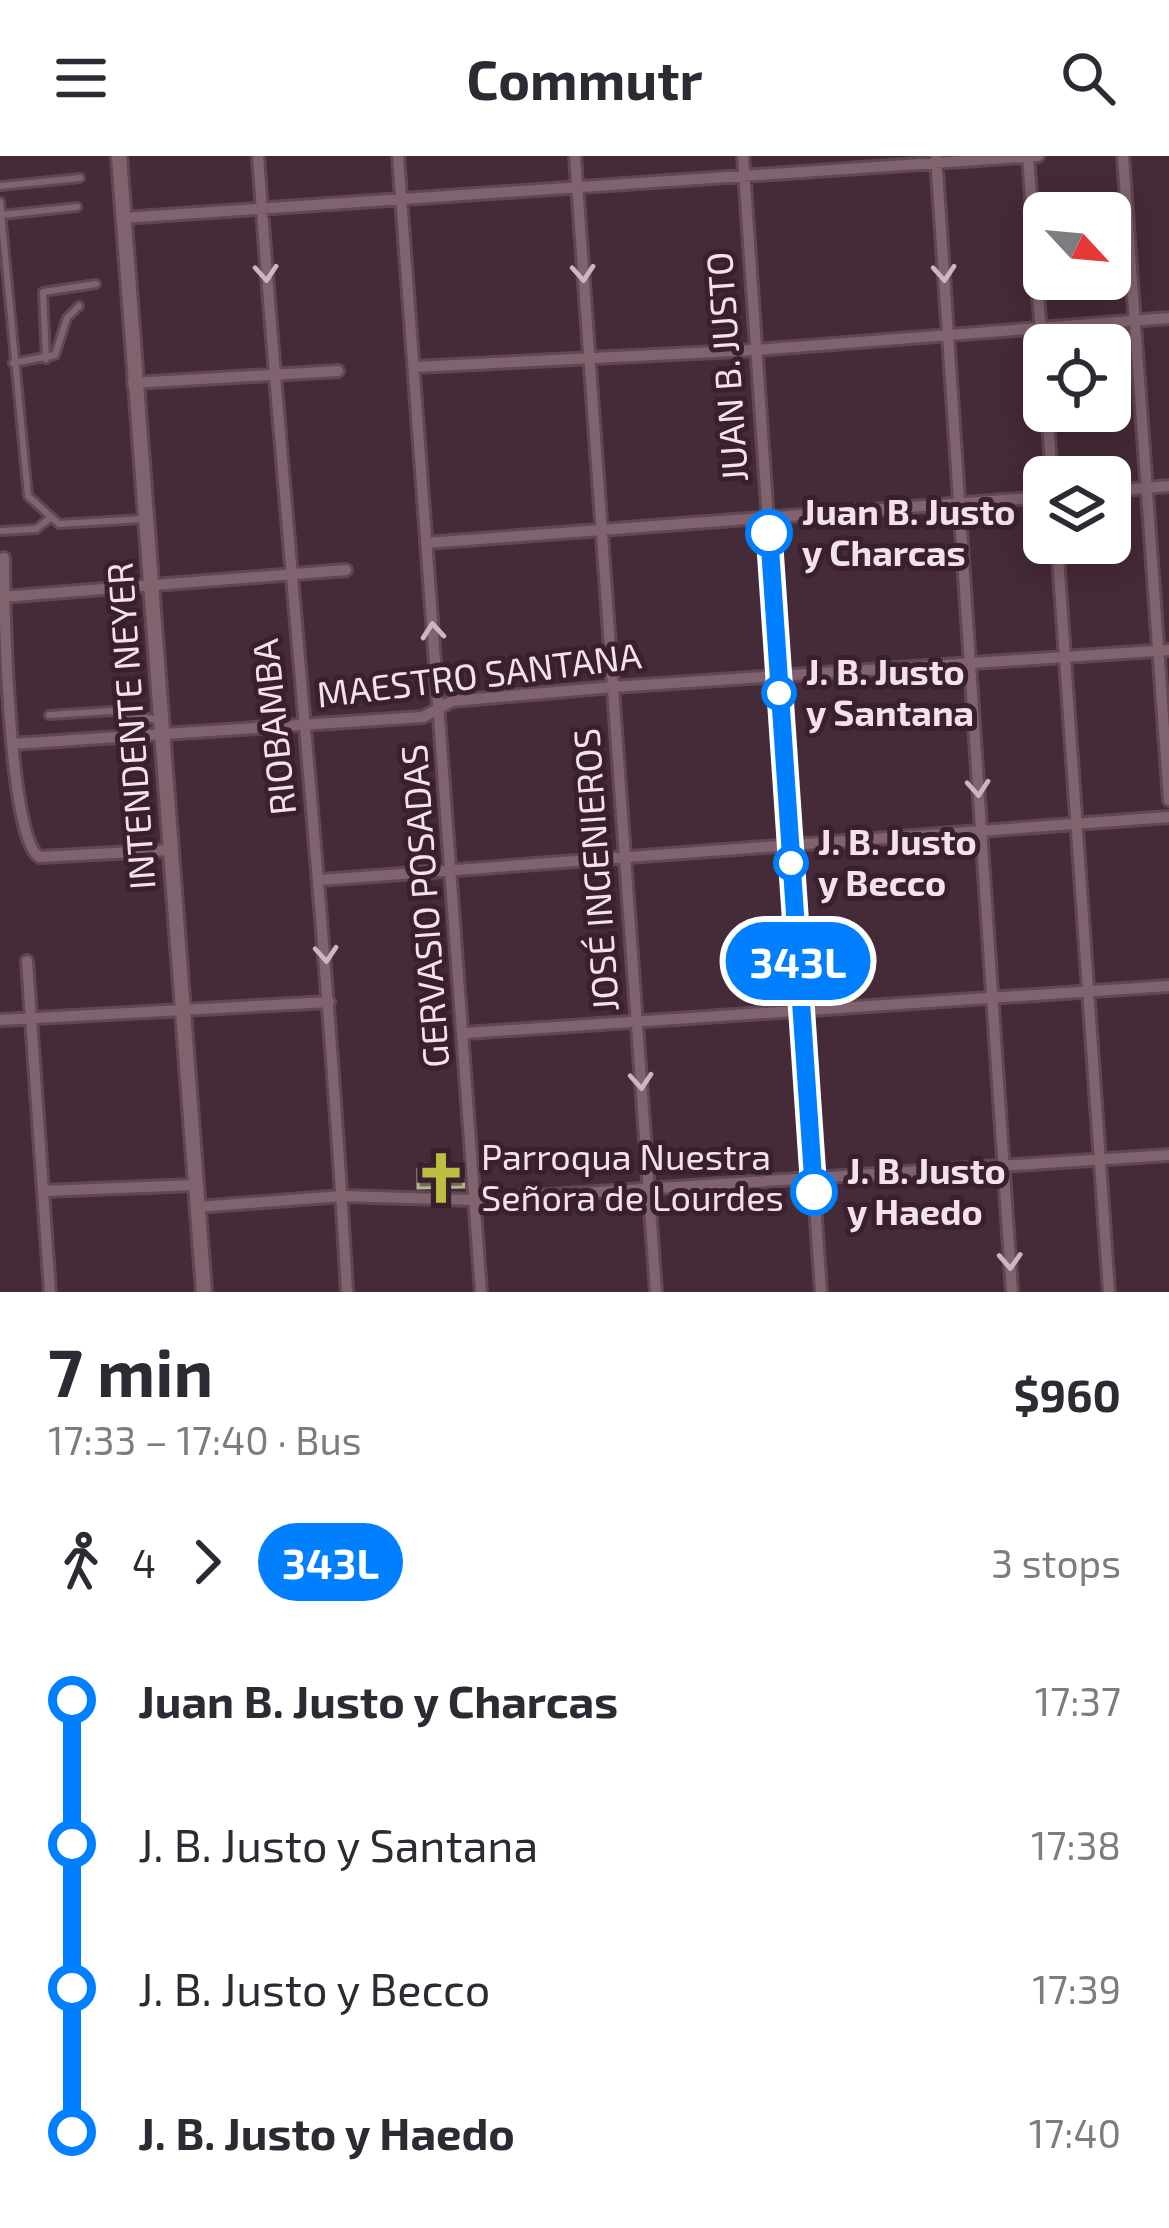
<!DOCTYPE html>
<html lang="en">
<head>
<meta charset="utf-8">
<style>
	body { margin:0; font-family:"Exo 2",sans-serif; background:#f2f2f3; color:#2b2b33; height:100vh; display:flex; flex-direction:column; font-size:45px; white-space:nowrap }
	* { box-sizing:border-box; margin:0 }
	p { font-size:39px; color:#7c7c81 }
	.icon { flex:none; width:66px; height:66px; fill:none; stroke:currentColor; stroke-width:2; stroke-linecap:round; stroke-linejoin:round }
	.map { position:relative; height:1136px; overflow:hidden }
	.sheet { display:flex; flex-direction:column; background:#fff; flex:1 }
	.sheet>* { flex:none }
	.badge { padding:0 24px; border-radius:39px; font-size:42px; line-height:78px }
	.needle { width:78px; rotate:116deg }
	.controls { position:absolute; left:1023px; top:36px; display:grid; gap:24px }
	.controls a { display:grid; place-items:center; width:108px; height:108px; border-radius:18px; background:#fff; box-shadow:0 6px 30px #0003; font-size:60px }
	.map>.badge { position:absolute; translate:-50% -50%; box-shadow:0 0 0 6px #fff }
	.legs { display:flex; align-items:center; gap:18px; height:132px; padding:0 48px; font-size:39px }
	.legs p { margin-inline-start:auto }
	.summary { display:flex; align-items:center; justify-content:space-between; height:204px; padding:0 48px }
	h1 { font-size:66px; font-weight:700; line-height:90px }
	ul { padding:0 48px; list-style:none }
	li { display:flex; align-items:center; gap:42px; height:144px; font-size:45px }
	li i { display:grid; place-items:center; width:18px; height:100%; margin:0 15px; background:currentColor }
	li i::after { content:''; width:30px; height:30px; margin:-15px; border:9px solid; border-radius:50%; background:#fff }
	li p { margin-inline-start:auto }
	li:first-child i { background:linear-gradient(#0000 50%,currentColor 0) }
	li:last-child i { background:linear-gradient(currentColor 50%,#0000 0) }
	header { display:flex; justify-content:space-between; align-items:center; height:156px; padding:0 48px; background:#fff; font-size:54px; font-weight:700 }
	.map>svg:first-child { display:block }
	.building { fill:#6b6d4f; stroke:#b3b595; stroke-width:3 }
	.lines { fill:none; stroke-linecap:round; stroke-linejoin:round }
	.service-casing { stroke:#5f4853; stroke-width:12 }
	.minor-casing { stroke:#5f4853; stroke-width:16 }
	.tertiary-casing { stroke:#5f4853; stroke-width:20 }
	.service { stroke:#816370; stroke-width:6 }
	.minor { stroke:#816370; stroke-width:10 }
	.tertiary { stroke:#816370; stroke-width:14 }
	.oneway { stroke:#ccb6bf }
	.line-1-casing { stroke:#fff; stroke-width:27 }
	.line-1 { stroke:#007fff; stroke-width:18 }
	.stop-1-dot { fill:#fff; stroke:#007fff; stroke-width:6 }
	.labels { text-anchor:middle; stroke-width:10; stroke-linejoin:round; paint-order:stroke }
	.street-label { font-size:36px; fill:#f4e2ea; stroke:#3a202d }
	.stop-label { font-size:36px; font-weight:bold; fill:#f4e2ea; stroke:#3a202d; text-anchor:start }
	.poi-label { font-size:36px; fill:#f4e2ea; stroke:#3a202d; text-anchor:start }
</style>
</head>
<body>
<header><svg class="icon" aria-label="menu" viewBox="0 0 24 24"><path d="M4 6h16M4 12h16M4 18h16"/></svg>Commutr<svg class="icon" aria-label="search" viewBox="0 0 24 24"><circle cx="10" cy="10" r="6"/><path d="M15 15l6 6"/></svg></header>
<div class="map">
<svg width="1169" height="1136" viewBox="0 0 1169 1136">
	<rect width="100%" height="100%" fill="#452a37"/>
	<path class="building" d="M425 1008 462 1012 464 1031 418 1032V1013Z"/>
	<g class="lines">
		<g class="service-casing">
			<path id="service" d="M0 30 80 22
				M0 46 28 340 59 368 143 363
				M1 59 77 51
				M46 203 43 136 96 128
				M13 207 55 199 67 162 79 150
				M0 375 36 373 49 363
				M49 559 112 555 158 564"/>
		</g>
		<g class="minor-casing">
			<path id="minor" d="M258 0C285 379 326 757 347 1136
				M398 0 481 1136
				M575 0 656 1136
				M743 0 821 1136
				M936 0 1012 1136
				M1028 0 1044 218
				M1123 0 1169 644
				M123 62 1038 0
				M415 211 756 194 1169 162
				M133 227 338 215
				M1047 255 1052 321
				M1110 335 1169 330
				M426 387 1044 341
				M1057 387 1109 1136
				M4 402C4 445 8 687 40 701L169 694
				M2 441 346 414
				M12 588 423 561 452 545 613 531 1169 494
				M320 724 1169 661
				M27 805 50 1136
				M0 864 329 846
				M466 877 1169 830
				M43 1035 196 1029
				M198 1051 342 1040 474 1044 1169 999"/>
		</g>
		<g class="tertiary-casing">
			<path id="tertiary" d="M119 0 204 1136"/>
		</g>
		<use href="#service" class="service"/>
		<use href="#minor" class="minor"/>
		<use href="#tertiary" class="tertiary"/>
	</g>
	<defs><path id="oneway-chevron" d="M-2-3.5L2.5 0L-2 3.5" fill="none" stroke-width="1.6" stroke-linecap="round" stroke-linejoin="round" transform="scale(3)"/></defs>
	<g class="oneway">
		<use href="#oneway-chevron" transform="translate(266 117) rotate(86)"/>
		<use href="#oneway-chevron" transform="translate(583 117) rotate(86)"/>
		<use href="#oneway-chevron" transform="translate(944 117) rotate(86)"/>
		<use href="#oneway-chevron" transform="translate(433 475) rotate(-95)"/>
		<use href="#oneway-chevron" transform="translate(978 632) rotate(86)"/>
		<use href="#oneway-chevron" transform="translate(326 798) rotate(86)"/>
		<use href="#oneway-chevron" transform="translate(641 925) rotate(86)"/>
		<use href="#oneway-chevron" transform="translate(1010 1105) rotate(87)"/>
	</g>
	<g class="lines">
		<g class="line-1-casing">
			<path id="line-1" d="M769 377 814 1036"/>
		</g>
		<use href="#line-1" class="line-1"/>
	</g>
	<defs>
		<g id="church-bare" transform="scale(4.14)"><path d="M-1.2-6h2.4v3.5h3.3v2.4h-3.3V6h-2.4V-.1h-3.3v-2.4h3.3Z" fill="#bcbf43" stroke="#3a202d" stroke-width="2.5" paint-order="stroke"/></g>
	</defs>
	<g fill-rule="evenodd">
		<use href="#church-bare" x="441" y="1022"/>
	</g>
	<g class="stop-1-dot">
		<circle cx="769" cy="377" r="21"/>
		<circle cx="779" cy="537" r="15"/>
		<circle cx="791" cy="707" r="15"/>
		<circle cx="814" cy="1036" r="21"/>
	</g>
	<g class="labels">
		<g class="street-label">
			<text transform="translate(727 211) rotate(-94)" y="13">JUAN B. JUSTO</text>
			<text transform="translate(479 519) rotate(-7)" y="13">MAESTRO SANTANA</text>
			<text transform="translate(131 570) rotate(-94)" y="13">INTENDENTE NEYER</text>
			<text transform="translate(274 571) rotate(-96)" y="13">RIOBAMBA</text>
			<text transform="translate(596 714) rotate(-94)" y="13">JOSÉ INGENIEROS</text>
			<text transform="translate(425 750) rotate(-94)" y="13">GERVASIO POSADAS</text>
		</g>
		<g class="stop-label">
			<text x="802" y="369">Juan B. Justo<tspan x="802" dy="41">y Charcas</tspan></text>
			<text x="806" y="529">J. B. Justo<tspan x="806" dy="41">y Santana</tspan></text>
			<text x="818" y="699">J. B. Justo<tspan x="818" dy="41">y Becco</tspan></text>
			<text x="847" y="1028">J. B. Justo<tspan x="847" dy="41">y Haedo</tspan></text>
		</g>
		<g class="poi-label">
			<text x="481" y="1014">Parroqua Nuestra<tspan x="481" dy="41">Señora de Lourdes</tspan></text>
		</g>
	</g>
</svg>
<div class="controls">
<a><svg class="needle" viewBox="-14 -14 28 28"><path d="M0-13l5 13h-10z" fill="#e53935"/><path d="M0 13l5-13h-10z" fill="#7c7c81"/></svg></a>
<a><svg class="icon" aria-label="locate" viewBox="0 0 24 24"><circle cx="12" cy="12" r="6"/><path d="M12 2v4M12 18v4M2 12h4M18 12h4"/></svg></a>
<a><svg class="icon" aria-label="layers" viewBox="0 0 24 24"><path d="M12 4l9 5-9 5-9-5zM3 14l9 5 9-5"/></svg></a>
</div>
<b class="badge" style="left:798px;top:805px;background:#007fff;color:#fff">343L</b>
</div>
<section class="sheet">
<div class="summary"><div><h1>7 min</h1><p>17:33 – 17:40 · Bus</p></div><b>$960</b></div>
<div class="legs"><svg class="icon" aria-label="walk" viewBox="0 0 24 24"><circle cx="13" cy="4" r="2"/><path d="M13 8l-2 6 4 7M11 14l-3 7M7 12l3-4h3l4 4"/></svg>4<svg class="icon" aria-label="forward" viewBox="0 0 24 24"><path d="M9 5l7 7-7 7"/></svg><b class="badge" style="background:#007fff;color:#fff">343L</b><p>3 stops</p></div>
<ul>
<li><i style="color:#007fff"></i><b>Juan B. Justo y Charcas</b><p>17:37</p></li>
<li><i style="color:#007fff"></i><span>J. B. Justo y Santana</span><p>17:38</p></li>
<li><i style="color:#007fff"></i><span>J. B. Justo y Becco</span><p>17:39</p></li>
<li><i style="color:#007fff"></i><b>J. B. Justo y Haedo</b><p>17:40</p></li>
</ul>
</section>
</body>
</html>
